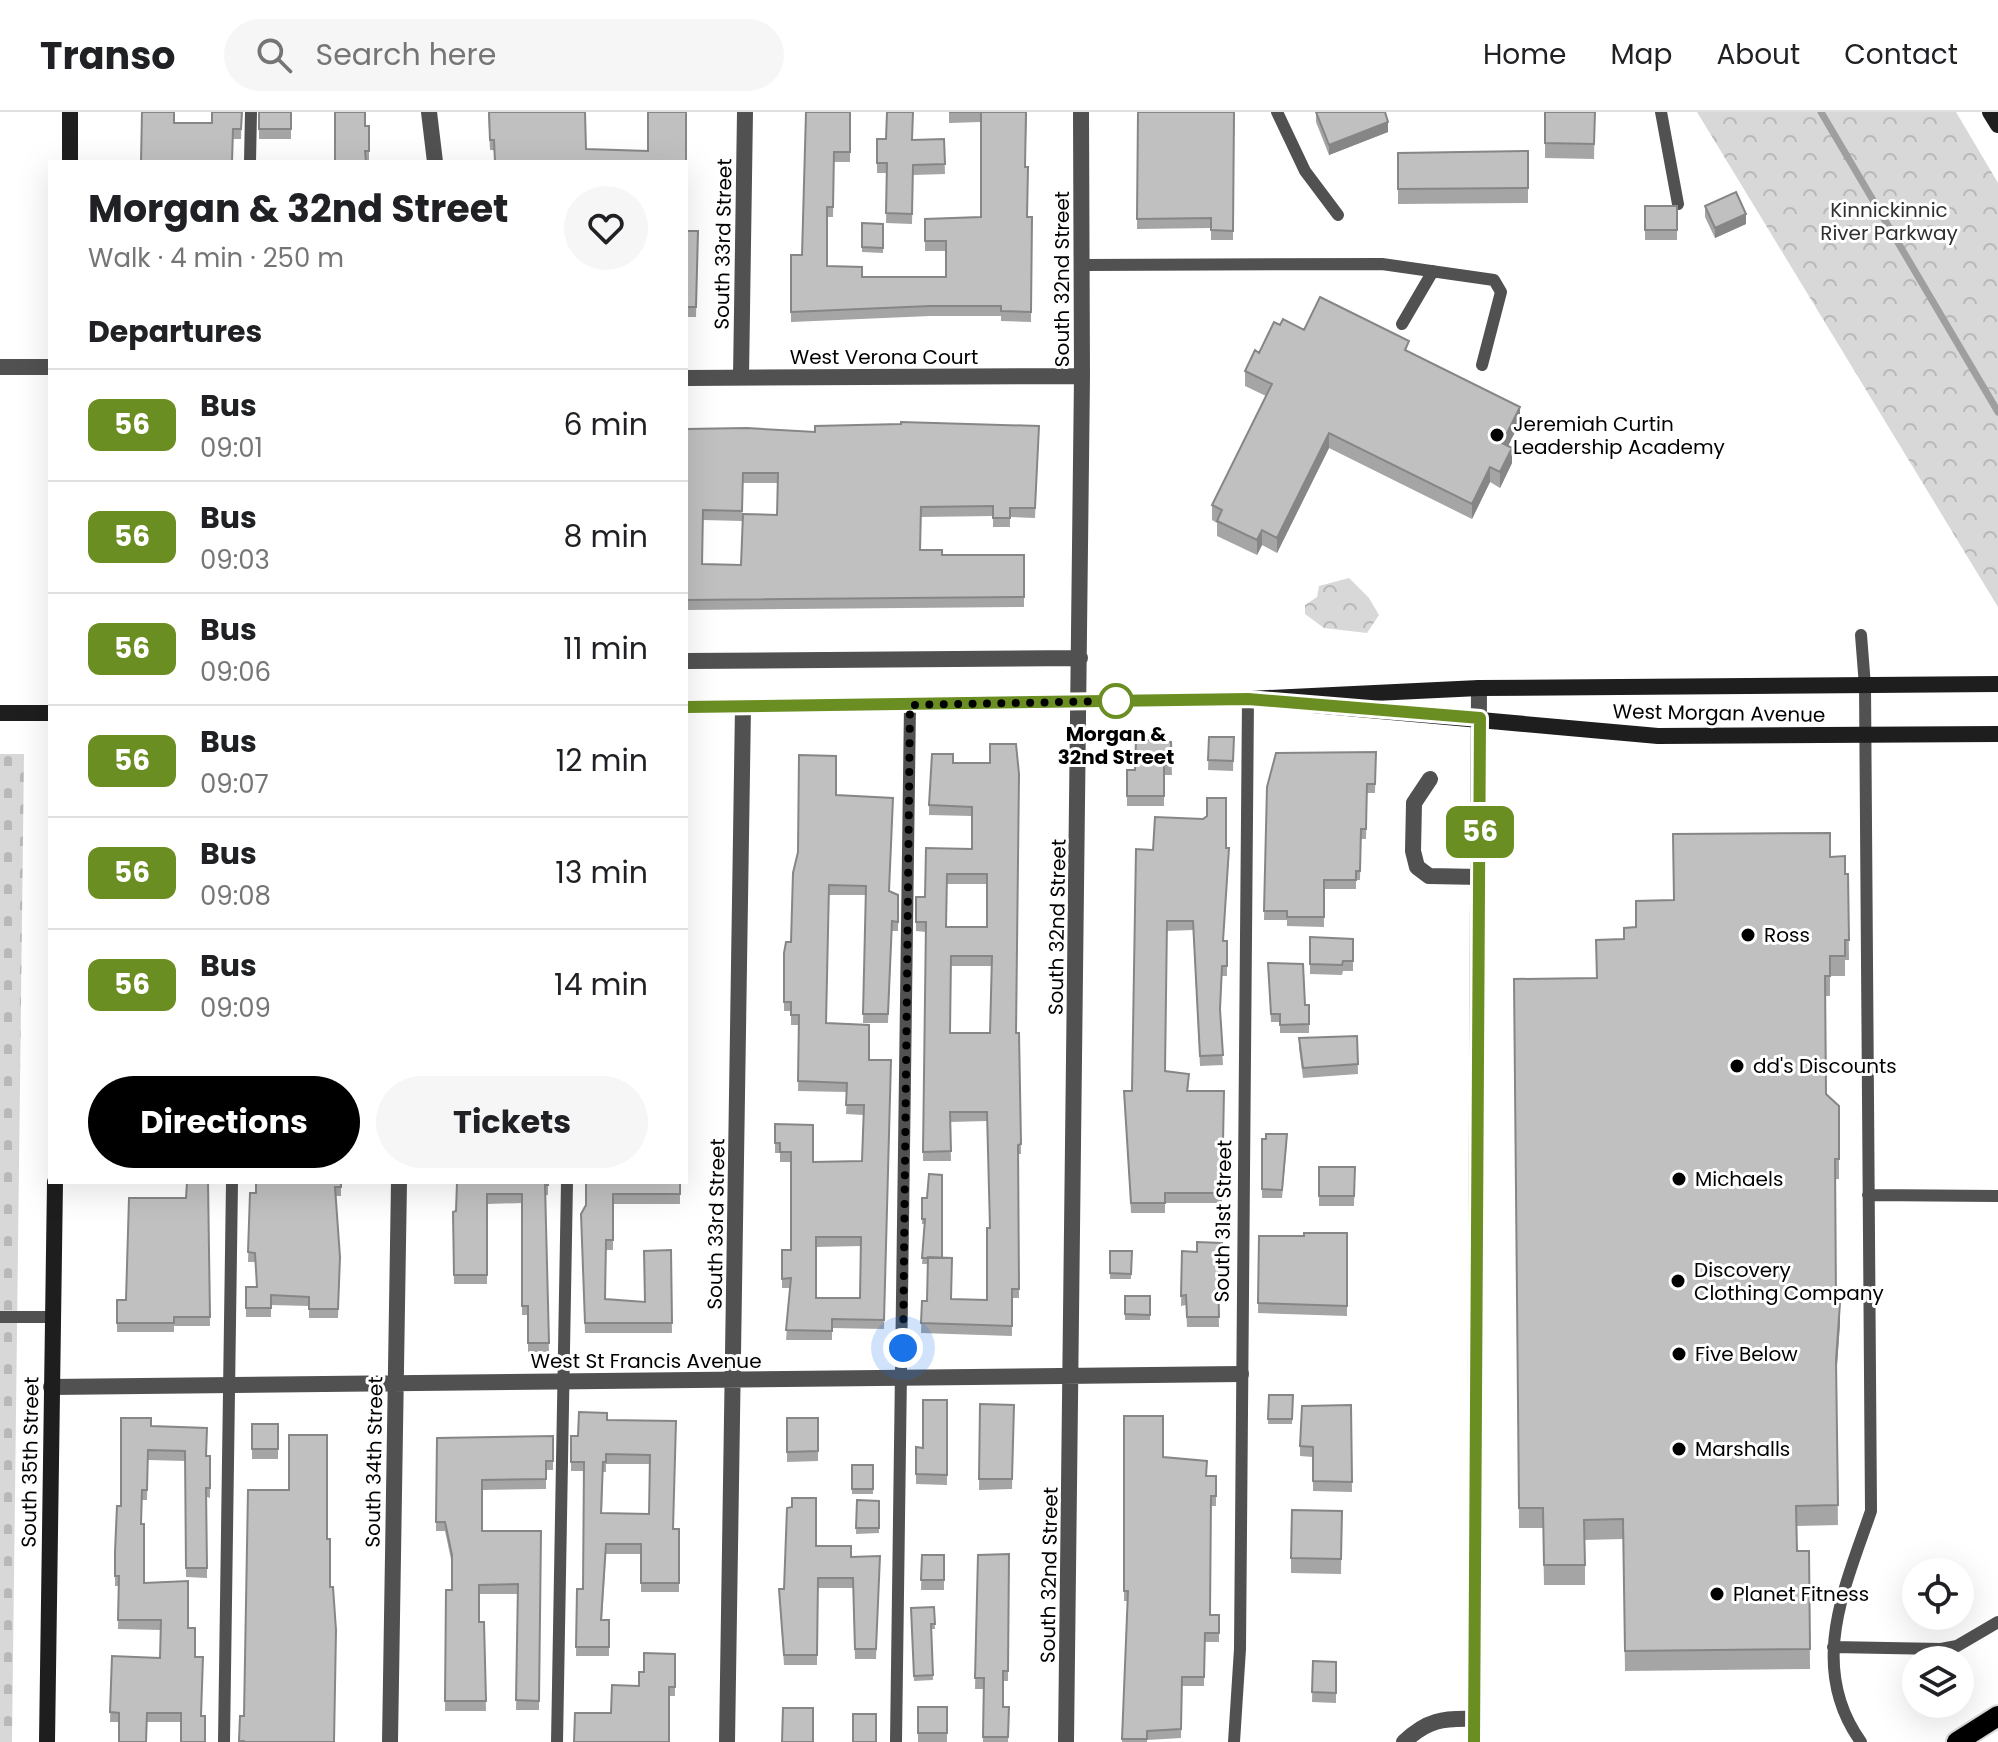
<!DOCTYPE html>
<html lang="en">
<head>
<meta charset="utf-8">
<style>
	body { margin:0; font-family:Poppins,sans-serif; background:#f6f6f6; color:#202124; height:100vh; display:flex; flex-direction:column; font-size:30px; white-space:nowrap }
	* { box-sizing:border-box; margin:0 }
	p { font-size:26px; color:#757577 }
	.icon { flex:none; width:44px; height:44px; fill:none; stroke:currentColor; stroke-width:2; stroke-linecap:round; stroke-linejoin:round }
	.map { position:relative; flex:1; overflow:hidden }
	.side { position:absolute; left:48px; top:48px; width:640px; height:1024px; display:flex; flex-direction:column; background:#fff; border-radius:0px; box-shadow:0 8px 32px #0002 }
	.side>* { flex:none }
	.badge { padding:0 16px; border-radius:12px; font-size:28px; line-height:52px }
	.tools { position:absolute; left:1902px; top:1446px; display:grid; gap:16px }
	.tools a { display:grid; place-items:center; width:72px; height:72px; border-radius:50%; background:#fff; box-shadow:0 8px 32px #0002; font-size:40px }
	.you { position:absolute; width:40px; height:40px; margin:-20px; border:6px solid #fff; border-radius:50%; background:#1a73e8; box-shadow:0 0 0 12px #1a73e833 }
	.map>.badge { position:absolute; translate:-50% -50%; box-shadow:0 0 0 4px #fff }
	h2 { padding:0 40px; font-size:30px; line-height:72px }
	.round { display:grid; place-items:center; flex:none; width:84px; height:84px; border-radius:42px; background:#f6f6f6 }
	.head { display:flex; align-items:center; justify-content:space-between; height:136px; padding:0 40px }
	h1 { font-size:38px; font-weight:700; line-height:60px }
	.action { display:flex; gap:16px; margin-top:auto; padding:16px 40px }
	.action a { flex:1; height:92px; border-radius:48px; background:#000; color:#fff; font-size:32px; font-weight:700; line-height:92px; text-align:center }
	.action a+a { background:#f6f6f6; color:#202124 }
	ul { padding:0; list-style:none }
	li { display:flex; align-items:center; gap:24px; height:112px; padding:0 40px; border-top:2px solid #e0e0e0 }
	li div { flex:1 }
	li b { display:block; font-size:30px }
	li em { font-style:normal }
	li .badge { min-width:88px; font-weight:700; text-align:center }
	header { display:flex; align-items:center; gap:48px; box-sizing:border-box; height:112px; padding:0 40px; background:#fff; border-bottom:2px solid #e0e0e0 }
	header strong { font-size:38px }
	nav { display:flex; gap:44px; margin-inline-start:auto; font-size:28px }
	.search { width:560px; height:72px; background:#f6f6f6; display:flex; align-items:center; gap:20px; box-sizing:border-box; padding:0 28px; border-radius:44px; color:#757577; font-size:30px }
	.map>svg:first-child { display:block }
	.forest { fill:url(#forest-crowns) }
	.cemetery { fill:url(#cemetery-stones) }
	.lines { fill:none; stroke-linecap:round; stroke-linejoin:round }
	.stream { stroke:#9f9f9f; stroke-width:7 }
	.primary-casing { stroke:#dbdbdb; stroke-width:24 }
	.lane { stroke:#515151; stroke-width:12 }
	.street { stroke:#515151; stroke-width:16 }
	.secondary { stroke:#1e1e1e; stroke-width:16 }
	.primary { stroke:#000; stroke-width:20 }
	.wall { fill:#a5a5a5; fill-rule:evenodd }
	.shaded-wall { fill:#868686 }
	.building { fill:#c0c0c0; stroke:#868686; stroke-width:2; fill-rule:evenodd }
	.line-casing { stroke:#fff; stroke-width:18 }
	.line { stroke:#6b8e23; stroke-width:12 }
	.walk { stroke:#000; stroke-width:8; stroke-dasharray:0 14.4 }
	.poi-dot { fill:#000; stroke:#fff; stroke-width:3 }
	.stop-dot { fill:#fff; stroke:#6b8e23; stroke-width:4 }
	.labels { text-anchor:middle; stroke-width:6; stroke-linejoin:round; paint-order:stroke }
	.park-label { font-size:20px; fill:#2f2f2f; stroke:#fff }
	.street-label { font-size:20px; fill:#000; stroke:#fff }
	.poi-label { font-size:20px; fill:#000; stroke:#fff; text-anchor:start }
	.stop-label { font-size:20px; font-weight:bold; fill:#000; stroke:#fff }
</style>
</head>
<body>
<header>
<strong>Transo</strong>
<div class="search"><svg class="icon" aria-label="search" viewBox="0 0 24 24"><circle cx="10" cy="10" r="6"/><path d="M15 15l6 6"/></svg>Search here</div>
<nav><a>Home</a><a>Map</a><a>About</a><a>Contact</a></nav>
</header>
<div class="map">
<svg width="1998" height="1630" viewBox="0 0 1998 1630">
	<defs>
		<pattern id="forest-crowns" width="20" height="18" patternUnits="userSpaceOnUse" patternTransform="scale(2)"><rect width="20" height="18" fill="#d8d8d8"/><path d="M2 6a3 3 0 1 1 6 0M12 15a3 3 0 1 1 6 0" fill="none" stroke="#b8b8b8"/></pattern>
		<pattern id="cemetery-stones" width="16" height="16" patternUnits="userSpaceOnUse" patternTransform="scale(2)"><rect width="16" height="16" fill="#d8d8d8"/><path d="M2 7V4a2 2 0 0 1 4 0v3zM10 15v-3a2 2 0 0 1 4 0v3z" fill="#b8b8b8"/></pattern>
	</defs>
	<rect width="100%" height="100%" fill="#fff"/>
	<path class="forest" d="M1697 0H1956L1998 71V495Z
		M1349 466 1369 486 1379 503 1367 521 1324 516 1305 502V493L1317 485 1319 474Z"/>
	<path class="cemetery" d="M0 642H24L12 1630H0Z"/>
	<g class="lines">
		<path class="stream" d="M1821 0 1998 300"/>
		<g class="primary-casing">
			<path id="primary" d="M1957 1630 1998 1604"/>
		</g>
		<path class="lane" d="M1277 0 1305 59 1338 103
			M1661 0 1678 92
			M250 50 251 0
			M1083 153 1382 152 1494 168 1501 180 1482 253
			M1402 212 1433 159
			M1868 1083 1998 1084
			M0 1205H53
			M1833 1535 1941 1537 1957 1534 1998 1510
			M224 1630 232 1070
			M557 1630 567 1070
			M896 1630 910 593
			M1234 1630 1240 1537 1248 587
			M1861 1630C1807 1555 1845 1475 1871 1399L1865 574 1861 523"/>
		<path class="street" d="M429 0 435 50
			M0 255H50
			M741 265 745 0
			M686 266 1082 264
			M686 549 1080 546
			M1430 667 1414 691 1413 739 1417 755 1429 764 1480 765
			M51 1275 1241 1262
			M390 1630 399 1070
			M727 1630 743 595
			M1066 1630 1082 264 1081 0
			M1404 1630C1427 1608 1443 1606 1474 1607
			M1474 1630 1479 576"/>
		<path class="secondary" d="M1990 0 1998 13
			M70 50V0
			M1313 593 1658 624 1998 622
			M686 595 1248 587 1479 576 1998 572
			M0 601H50
			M47 1630 55 1070"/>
		<use href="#primary" class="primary"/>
	</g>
	<path class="wall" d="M242 0 241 27H233L174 11H212Z
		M259 0H291V27H259Z
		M335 0 365 14H369V49H366Z
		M488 0 586 37 686 50 490 38Z
		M806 0H913L912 28 944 27 945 62 913 63 912 112 886 111 887 61H877V51L886 27 887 0H850V50H834L833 105H827V154L862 165H946V139H925V107L981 105V10L949 11V0H1027L1025 55 1027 105H1032L1031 210 1001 209V204H930L791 210V143H802Z
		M1138 0H1234L1233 128H1211V116L1137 117Z
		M1316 0 1388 20 1329 43 1316 10Z
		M1545 0H1595L1594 47 1545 46Z
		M1528 39V91L1398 92V41Z
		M1645 94H1677V128H1645Z
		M1705 94 1746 112 1715 126 1705 105Z
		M862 111 883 112V141L862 140Z
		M686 119H698L696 205H686Z
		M1280 213 1409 240 1520 310 1508 334 1512 351 1500 376 1490 370 1472 407 1329 336 1277 441 1262 433 1257 443 1217 424V411L1212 408V393L1266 284 1245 274V259Z
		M1039 314 1035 406 1010 405V415H993V404L921 405 920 438 942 443H1024V495L686 498V317L815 320ZM743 371H777V403L741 453 702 452 703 408 742 409Z
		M1209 625H1234L1233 659 1208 658Z
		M1171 630 1172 663H1164V694H1127V658H1135Z
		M1376 640 1375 681H1367L1366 727H1361L1360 768H1356V777H1324V815L1287 814V808H1264L1267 675Z
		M953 651H990L1016 921H1019L1021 1042H1018L1019 1186H1012V1224L921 1221 922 1189H927L928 1152H922L925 1112H922V1086L942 1146 952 1187 987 1188 990 1116 987 1009 950 1010 951 1049H923L926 820 916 819V785H925L972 737V704L929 703V693ZM947 772H987V815H946ZM951 854H992L990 921H950Z
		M836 683 889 779 898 793V819H892L888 911H863L866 783H829L826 911 869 948H891L884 1217 832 1216V1228H786L790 1176H782V1138H791V1050H780V1041H775V1012L813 1050 862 1049 864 1003 846 1002 847 980 798 979 799 913H791V899H784V841L791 830ZM861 1134 860 1186H816V1135Z
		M1136 737 1224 829H1227V864H1222L1220 901 1223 953 1200 954 1193 818 1167 819 1165 959 1189 971 1188 979H1224L1222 1091H1165V1101H1131L1124 979H1132Z
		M1830 745 1845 762H1848L1849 848H1845V864H1830V884H1826V982L1839 994V1067H1835L1836 1191 1840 1211 1836 1266 1838 1413 1796 1414 1797 1439H1809L1810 1557 1625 1559 1623 1427 1585 1428V1473H1544L1543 1416H1519L1514 867 1597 866 1624 827 1674 788Z
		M1310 825 1353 827V859H1343L1342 863 1310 862Z
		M1268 851 1305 893H1309V921H1280V910H1271Z
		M1357 924 1358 962 1303 966 1299 936V926Z
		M1262 1027 1287 1030 1282 1086H1262Z
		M1319 1055H1355L1354 1094H1319Z
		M208 1070 210 1214H174V1220H117V1188H126L186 1086Z
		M341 1070V1084H336L340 1145 338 1206H309V1194L271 1193V1205H246V1175H257L255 1150H248L250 1081Z
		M457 1070H548V1083H545L549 1240H528V1203H522V1091L487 1092V1172H454L453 1100 456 1099Z
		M586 1070H680V1092H613V1138H606V1187L645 1190 671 1138 672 1221H585L581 1102 586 1093Z
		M1347 1121V1204L1258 1201 1259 1124H1304Z
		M1222 1131V1166H1218L1219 1215H1187L1186 1193 1181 1194 1182 1139 1197 1140Z
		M1110 1139H1132L1131 1167H1110Z
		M1125 1184H1150V1208H1125Z
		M1269 1283H1293L1292 1312H1268Z
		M947 1288V1373L916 1372V1335L923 1336Z
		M980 1292 1014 1293 1012 1377 979 1378Z
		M1351 1293 1352 1380 1313 1379V1345L1300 1344V1334Z
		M1124 1304 1163 1345 1206 1364H1216V1394H1211L1210 1503H1219V1530H1205L1204 1574H1182L1181 1626 1147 1628V1630H1122L1128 1489H1124Z
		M787 1306H818V1349L787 1350Z
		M607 1308 676 1309 673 1417H679V1480H641V1442H606L602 1508H609V1544H576L577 1477H583L584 1359H571V1350L578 1324ZM606 1352H650L649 1402 602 1401 603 1360H606Z
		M252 1312H278V1347H252Z
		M151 1314 206 1344H210V1386L207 1385V1466L186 1465 185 1349 148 1348 147 1388H142V1412L144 1471 188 1469 181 1610H110L112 1544 160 1546 161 1518 118 1517 119 1474H115V1440L121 1394Z
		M553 1324V1358H546V1377L482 1378V1419H541L539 1598H516L518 1482H479V1510H484L486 1599H445L446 1478H452V1452L445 1419H436L437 1326Z
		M852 1353H873V1382H852Z
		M857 1388 879 1389V1421L856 1422Z
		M1342 1399 1341 1462 1291 1461V1446Z
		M816 1434 851 1445 880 1444 876 1547H855L853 1476H818L817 1553H784L779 1477H784Z
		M1009 1442 1008 1569H1003V1595H1009L1008 1630H983V1577H975L978 1443Z
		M922 1443H944V1478H921Z
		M934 1495 935 1517H931L933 1568 914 1569 911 1496Z
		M675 1542V1584H669L611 1601 639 1574 644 1560Z
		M1313 1549 1336 1550V1591L1312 1590Z
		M918 1595H947V1630H918Z"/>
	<path class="shaded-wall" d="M1388 10V20L1329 43V33Z
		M1746 102V112L1715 126V116Z
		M1520 295V310L1502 346V331Z
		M1329 321V336L1277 441V426Z
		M1512 336V351L1500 376V360Z
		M1490 355V370L1472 407V392Z
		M1262 418V433L1257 443V428Z
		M1840 1191V1211L1836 1268V1248Z"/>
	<path class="building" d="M142 0H174V11H212V0H242L241 17H233L232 50H141Z
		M259 0H291V17H259Z
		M335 0H365V14H369V39H365L366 50H335Z
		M489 0H585L586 37 648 39V0H686V50H495L494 28H490Z
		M806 0H850V40H834L833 95H827V154L862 155V165H946V129H925V107L981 105V0H949H1026L1025 55H1028L1027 105H1032L1031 200 1001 199V194H930L791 200V143H802Z
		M887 0H913L912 28 944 27 945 52 913 53 912 102 886 101 887 51H877V27H886Z
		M1138 0H1234L1233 119 1211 118V106L1137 107Z
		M1316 0H1385L1388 10 1329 33Z
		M1545 0H1595L1594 32 1545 31Z
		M1528 39V76L1398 77V41Z
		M1736 80 1746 102 1715 116 1705 94Z
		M1645 94H1677V118H1645Z
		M862 111 883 112V136L862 135Z
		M686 119H698L696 195H686Z
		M1320 185 1409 229 1405 238 1520 295 1502 331 1512 336 1500 360 1490 355 1472 392 1329 321 1277 426 1262 418 1257 428 1217 409 1222 398 1212 393 1272 272 1245 259 1255 238 1259 241 1274 210 1280 213 1283 207 1304 218Z
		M901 310 1039 314 1035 396H1010V406H993V394L921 395 920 438H942V443H1024V485L686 488V317L747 316 815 320V314L901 312ZM743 361H778L777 403 743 402 741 453 702 452 703 398 742 399Z
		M1209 625H1234L1233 649 1208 648Z
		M1136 627 1171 630 1172 653H1164V684H1127V658H1135Z
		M990 632H1016L1019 662 1016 921H1019L1021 1032 1018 1033 1019 1177H1012V1214L921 1211 922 1189H927L928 1145 952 1146 951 1187 987 1188V1116H990L987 1000H950L951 1039 923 1040 926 810H916V785H925L926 736 972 737V695L929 693 932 642H953V651H990ZM947 762H987V815H946ZM951 844H992L990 921H950Z
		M1376 640 1375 672H1367L1366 717H1361L1360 759H1356V768H1324V805H1287V799H1264L1267 675 1276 641Z
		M799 643 836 644V683L893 686 889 779 898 783V810L892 809 888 902H863L866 774 829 773 826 911 869 913V948H891L884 1208 832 1207V1219L786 1218 791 1166 782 1167V1138H791V1040H780V1031H775V1012L813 1013V1050L862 1049 864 993H846L847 971 798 969 799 903H791V890H784V841L786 830H791L793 761 798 740ZM816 1125H861L860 1186H816Z
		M1207 686H1226V736H1229L1223 829H1227V854H1222L1220 897 1223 943 1200 944 1193 809H1167L1165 959 1189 962 1187 979H1224L1222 1081H1165V1091H1131L1124 979H1132L1136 737 1153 738 1155 705 1203 707 1207 704Z
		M1830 721V745L1845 744V762H1848L1849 828H1845V844H1830V864H1825L1826 982 1839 994V1047H1835L1836 1191H1840L1836 1248 1838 1393 1796 1394 1797 1439H1809L1810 1537 1625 1539 1623 1407 1584 1408 1585 1453H1544L1543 1396H1519L1514 867 1597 866 1596 828 1624 827V816L1636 815V789L1674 788 1673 722Z
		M1310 825 1353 827V849H1343L1342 853 1310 852Z
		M1268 851 1303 852 1305 893H1309V912L1280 913V902H1271Z
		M1357 924 1358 952 1303 956 1299 926Z
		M1266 1022H1287L1282 1078 1262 1077V1027H1266Z
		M1319 1055H1355L1354 1084H1319Z
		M929 1062 942 1063V1146H922L925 1107H922V1086H927Z
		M187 1070H208L210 1205H174V1211H117V1188H126L129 1086H186Z
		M256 1070H341V1075H335L340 1145 338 1197H309V1185L271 1183V1196H246V1175H257L255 1141 248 1140 250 1081H256Z
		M457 1070H548V1073H545L549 1231H528V1194H522V1082H487V1163H454L453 1100 456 1099Z
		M586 1070H680V1082H613V1128H606L605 1187 645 1190 644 1139 671 1138 672 1211H585L581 1102 586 1093Z
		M1304 1121H1347V1194L1258 1191 1259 1124H1304Z
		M1197 1130 1222 1131V1156H1218L1219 1205H1187L1186 1183 1181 1184 1182 1139 1197 1140Z
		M1110 1139H1132L1131 1162 1110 1161Z
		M1125 1184H1150V1203L1125 1202Z
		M1269 1283H1293L1292 1307H1268Z
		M923 1288H947V1363L916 1362V1335L923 1336Z
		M980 1292 1014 1293 1012 1367H979Z
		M1351 1293 1352 1370 1313 1369V1335L1300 1334 1302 1294Z
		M579 1300 607 1301V1308L676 1309 673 1417H679V1471H641V1432H606L601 1508H609V1535H576L577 1477H583L584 1350H571V1324H578ZM606 1342 650 1343 649 1402 601 1401 603 1350H606Z
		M1124 1304H1163V1345L1207 1349 1206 1364H1216V1384H1211L1210 1503H1219V1521H1205L1204 1565H1182L1181 1617 1147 1619V1627H1122L1128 1479H1124Z
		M121 1306H151V1314L207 1316 206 1344H210V1376H206L207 1456H186L185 1339 148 1338 147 1378H142L141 1412H144V1471L188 1469V1516H195V1545H203L201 1604H205V1630H181V1601H147L146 1630H119V1601L110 1600 112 1544 160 1546 161 1508H118L119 1464H115V1440L117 1394H121Z
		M787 1306H818V1339L787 1340Z
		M252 1312H278V1337H252Z
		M289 1323H327V1427H330V1475H333L336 1518 334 1630H244V1629H239L240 1604H244L248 1378H289Z
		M553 1324V1349H546V1367L482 1368V1419H541L539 1589 516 1588 518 1472 479 1473V1510H484L486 1589H445L446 1478H452V1443L445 1410H436L437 1326Z
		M852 1353H873V1377H852Z
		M792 1386H816V1434H851V1445L880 1444 876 1537H855L853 1466H818L817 1543H784L779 1477H784L787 1396 792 1395Z
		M857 1388 879 1389V1416H856Z
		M1292 1398 1342 1399 1341 1447 1291 1446Z
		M1009 1442 1008 1559H1003V1595H1009L1008 1625H983L984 1566H975L978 1443Z
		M922 1443H944V1468H921Z
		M934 1495 935 1512H931L933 1563 914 1564 911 1496Z
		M644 1541 675 1542V1575H669V1630H574L575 1601H611L612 1573 639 1574V1560H644Z
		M1313 1549 1336 1550V1581L1312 1580Z
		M918 1595H947V1621H918Z
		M783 1596H813V1630H782Z
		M853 1602H876V1630H853Z"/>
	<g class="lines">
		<g class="line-casing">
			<path id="line" d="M686 595 1248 587 1480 606 1474 1630"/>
		</g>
		<use href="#line" class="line"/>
		<path class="walk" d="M903 1236 910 593 1116 589"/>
	</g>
	<g class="poi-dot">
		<circle cx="1497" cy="323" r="8"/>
		<circle cx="1748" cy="823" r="8"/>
		<circle cx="1737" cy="954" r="8"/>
		<circle cx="1679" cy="1067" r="8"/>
		<circle cx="1678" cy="1169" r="8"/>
		<circle cx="1679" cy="1242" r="8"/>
		<circle cx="1679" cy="1337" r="8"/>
		<circle cx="1717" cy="1482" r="8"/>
	</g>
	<circle class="stop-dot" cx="1116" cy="589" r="16"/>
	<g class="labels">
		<g class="park-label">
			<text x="1889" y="105">Kinnickinnic<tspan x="1889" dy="23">River Parkway</tspan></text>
		</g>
		<g class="street-label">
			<text transform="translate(723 132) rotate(-89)" y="7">South 33rd Street</text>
			<text transform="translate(1062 167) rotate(-90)" y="7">South 32nd Street</text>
			<text x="884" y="252">West Verona Court</text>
			<text transform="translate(1719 601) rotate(1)" y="7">West Morgan Avenue</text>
			<text transform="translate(1057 815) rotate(-89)" y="7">South 32nd Street</text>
			<text transform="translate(1223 1109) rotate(-89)" y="7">South 31st Street</text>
			<text transform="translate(716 1112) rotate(-89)" y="7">South 33rd Street</text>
			<text x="646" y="1256">West St Francis Avenue</text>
			<text transform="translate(30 1350) rotate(-89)" y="7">South 35th Street</text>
			<text transform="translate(374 1350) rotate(-89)" y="7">South 34th Street</text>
			<text transform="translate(1049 1463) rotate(-89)" y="7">South 32nd Street</text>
		</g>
		<g class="poi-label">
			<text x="1513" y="319">Jeremiah Curtin<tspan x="1513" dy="23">Leadership Academy</tspan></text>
			<text x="1764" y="830">Ross</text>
			<text x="1753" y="961">dd's Discounts</text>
			<text x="1695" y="1074">Michaels</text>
			<text x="1694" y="1165">Discovery<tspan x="1694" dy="23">Clothing Company</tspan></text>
			<text x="1695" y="1249">Five Below</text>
			<text x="1695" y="1344">Marshalls</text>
			<text x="1733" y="1489">Planet Fitness</text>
		</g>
		<g class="stop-label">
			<text x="1116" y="629">Morgan &amp;<tspan x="1116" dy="23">32nd Street</tspan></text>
		</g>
	</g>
</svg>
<div class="tools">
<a><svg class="icon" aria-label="locate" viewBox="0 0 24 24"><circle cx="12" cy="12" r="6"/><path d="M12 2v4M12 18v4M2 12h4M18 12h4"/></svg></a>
<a><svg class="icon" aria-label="layers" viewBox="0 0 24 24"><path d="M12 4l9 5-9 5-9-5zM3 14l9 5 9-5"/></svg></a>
</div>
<div class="you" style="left:903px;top:1236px"></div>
<b class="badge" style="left:1480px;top:720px;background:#6b8e23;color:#fff">56</b>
<section class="side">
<div class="head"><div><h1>Morgan &amp; 32nd Street</h1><p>Walk · 4 min · 250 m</p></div><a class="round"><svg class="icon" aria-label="heart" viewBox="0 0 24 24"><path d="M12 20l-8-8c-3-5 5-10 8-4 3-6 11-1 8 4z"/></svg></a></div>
<h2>Departures</h2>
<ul>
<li><span class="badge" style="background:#6b8e23;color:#fff">56</span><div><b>Bus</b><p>09:01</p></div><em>6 min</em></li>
<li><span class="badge" style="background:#6b8e23;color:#fff">56</span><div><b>Bus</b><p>09:03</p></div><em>8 min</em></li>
<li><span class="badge" style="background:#6b8e23;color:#fff">56</span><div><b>Bus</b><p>09:06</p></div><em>11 min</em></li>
<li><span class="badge" style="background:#6b8e23;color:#fff">56</span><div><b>Bus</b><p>09:07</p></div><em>12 min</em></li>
<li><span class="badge" style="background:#6b8e23;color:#fff">56</span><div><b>Bus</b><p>09:08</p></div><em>13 min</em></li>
<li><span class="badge" style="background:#6b8e23;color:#fff">56</span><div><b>Bus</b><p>09:09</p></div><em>14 min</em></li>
</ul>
<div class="action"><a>Directions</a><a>Tickets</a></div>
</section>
</div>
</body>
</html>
